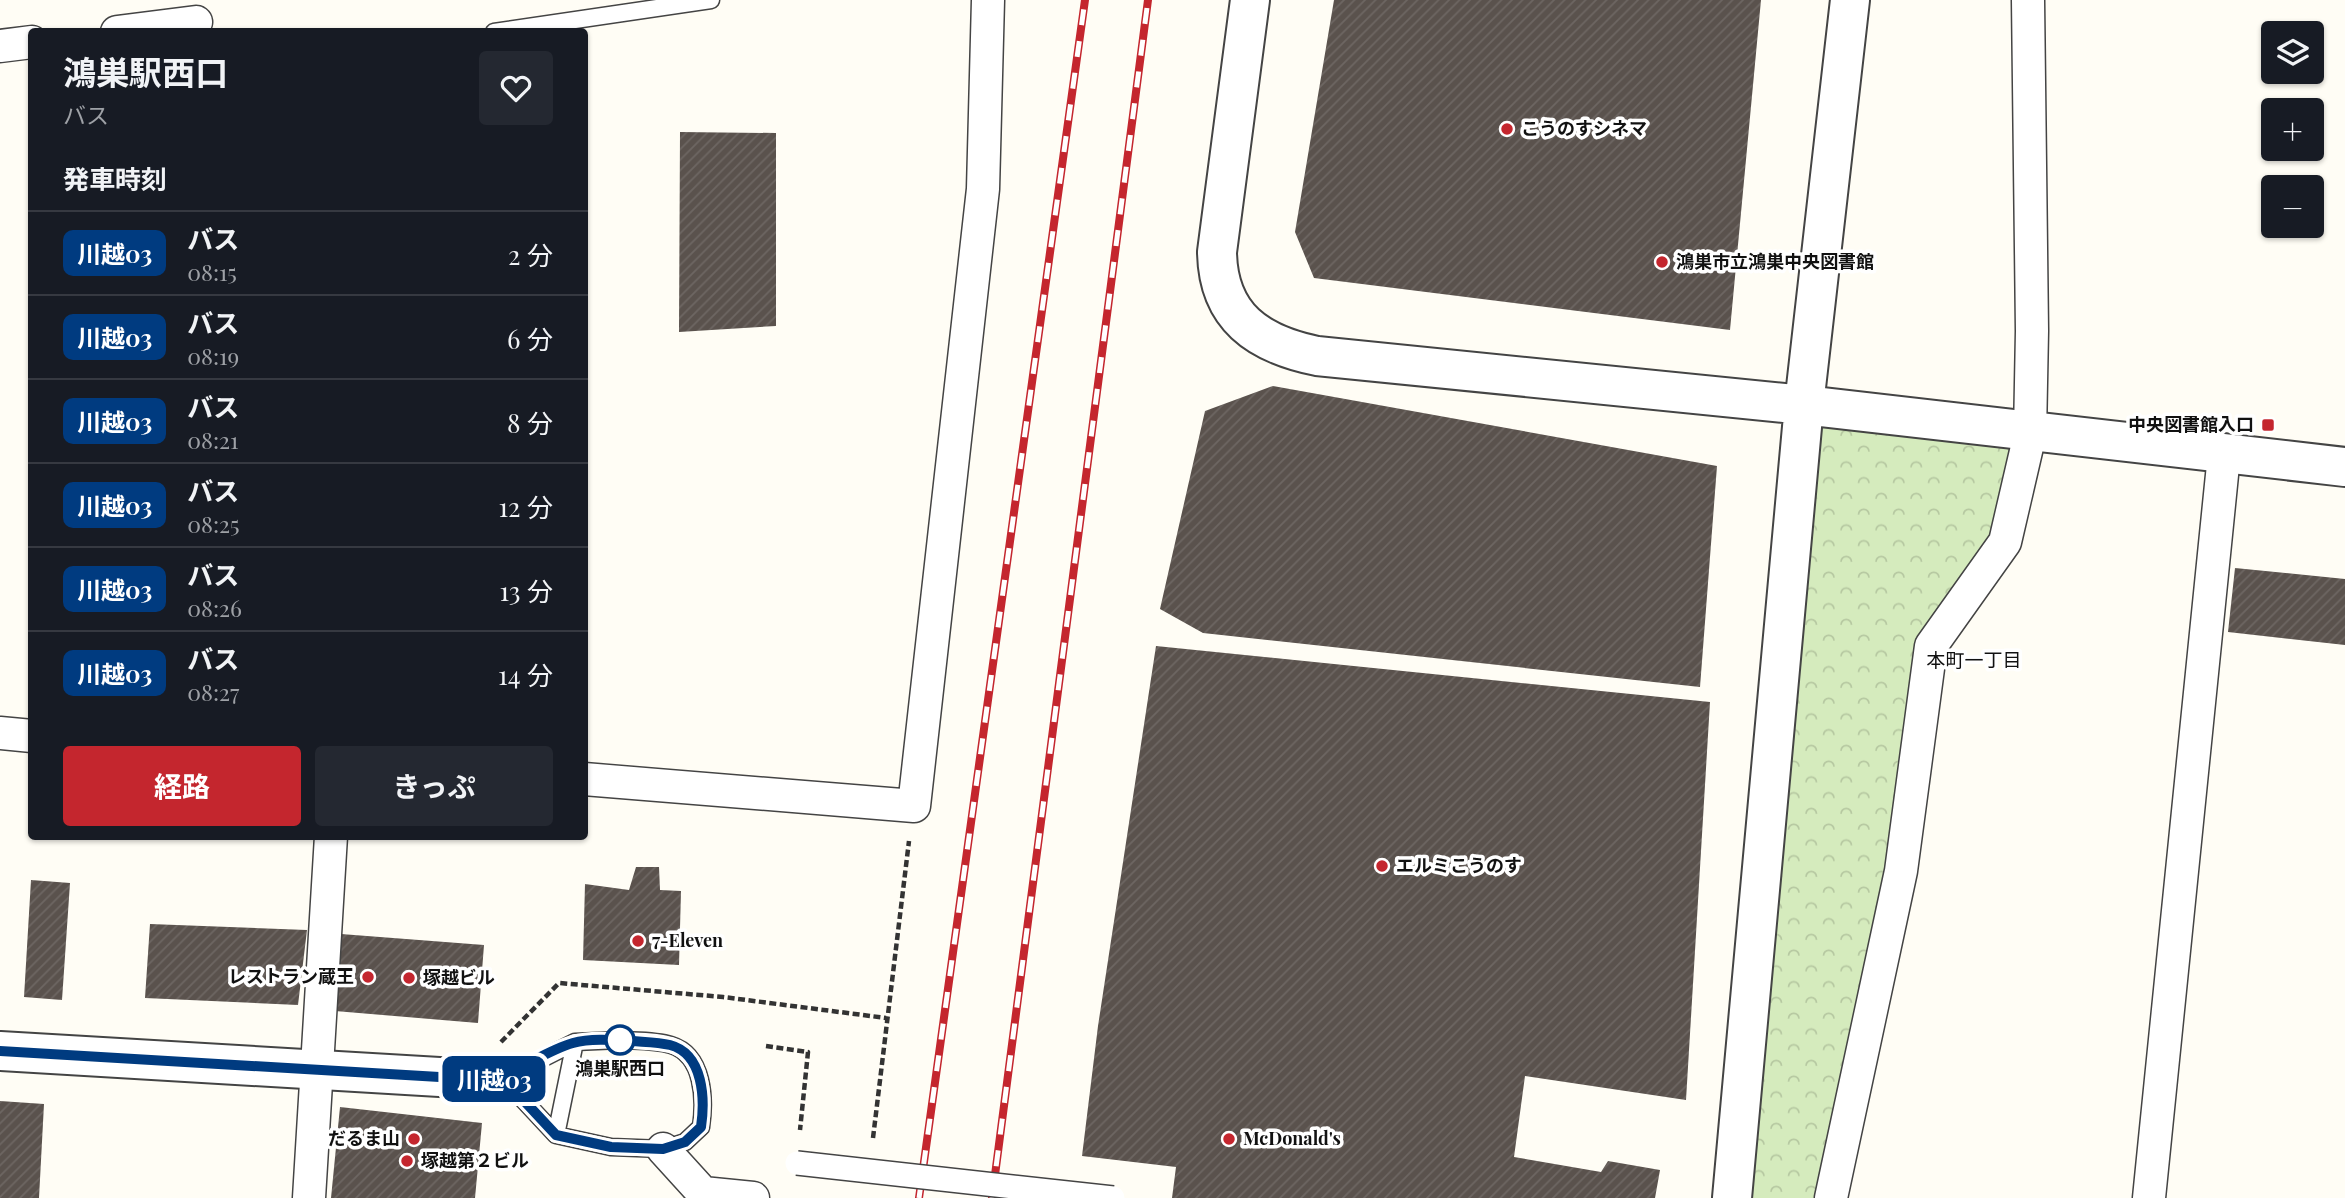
<!DOCTYPE html>
<html lang="ja">
<head>
<meta charset="utf-8">
<style>
	body { margin:0; font-family:"Playfair Display","Noto Sans JP",serif; background:#242831; color:#f1f3f6; height:100vh; display:flex; flex-direction:column; font-size:26px; white-space:nowrap }
	* { box-sizing:border-box; margin:0 }
	p { font-size:23px; color:#9ea1a6 }
	.icon { flex:none; width:38px; height:38px; fill:none; stroke:currentColor; stroke-width:2; stroke-linecap:round; stroke-linejoin:round }
	.map { position:relative; flex:1; overflow:hidden }
	.panel { position:absolute; left:28px; top:28px; width:560px; height:812px; display:flex; flex-direction:column; background:#171b24; border-radius:7px; box-shadow:0 2px 5px #0004 }
	.panel>* { flex:none }
	.badge { padding:0 14px; border-radius:10px; font-size:24px; line-height:46px }
	.buttons { position:absolute; left:2261px; top:21px; display:grid; gap:14px }
	.buttons a { display:grid; place-items:center; width:63px; height:63px; border-radius:7px; background:#171b24; box-shadow:0 2px 5px #0004; font-size:35px }
	.map>.badge { position:absolute; translate:-50% -50%; box-shadow:0 0 0 4px #fff }
	h2 { padding:0 35px; font-size:26px; line-height:63px }
	.round { display:grid; place-items:center; flex:none; width:74px; height:74px; border-radius:7px; background:#242831 }
	.summary { display:flex; align-items:center; justify-content:space-between; height:119px; padding:0 35px }
	h1 { font-size:33px; font-weight:700; line-height:52px }
	.cta { display:flex; gap:14px; margin-top:auto; padding:14px 35px }
	.cta a { flex:1; height:80px; border-radius:7px; background:#c4262e; color:#fff; font-size:28px; font-weight:700; line-height:80px; text-align:center }
	.cta a+a { background:#242831; color:#f1f3f6 }
	ul { padding:0; list-style:none }
	li { display:flex; align-items:center; gap:21px; height:84px; padding:0 35px; border-top:2px solid #363941 }
	li div { flex:1 }
	li b { display:block; font-size:26px }
	li em { font-style:normal }
	li .badge { min-width:77px; font-weight:700; text-align:center }
	.map>svg:first-child { display:block }
	.park { fill:url(#park-crowns) }
	.building { fill:url(#building-hatch) }
	.lines { fill:none; stroke-linecap:round; stroke-linejoin:round }
	.service-casing { stroke:#444; stroke-width:19 }
	.minor-casing { stroke:#444; stroke-width:35 }
	.tertiary-casing { stroke:#444; stroke-width:42 }
	.path { stroke:#333; stroke-width:4.5; stroke-dasharray:7 3.5; stroke-linecap:butt }
	.service { stroke:#fff; stroke-width:16 }
	.minor { stroke:#fff; stroke-width:32 }
	.tertiary { stroke:#fff; stroke-width:38 }
	.rail-casing { stroke:#c4262e; stroke-width:8 }
	.rail { stroke:#fff; stroke-width:5; stroke-dasharray:16; stroke-linecap:butt }
	.pedestrian-bridge-casing { stroke:#444; stroke-width:26; stroke-linecap:butt }
	.pedestrian-bridge { stroke:#fff; stroke-width:23 }
	.line-casing { stroke:#fff; stroke-width:16 }
	.line { stroke:#003b80; stroke-width:10 }
	.poi-dot { fill:#c4262e; stroke:#fff; stroke-width:2.5 }
	.stop-dot { fill:#fff; stroke:#003b80; stroke-width:3.5 }
	.labels { text-anchor:middle; stroke-width:7; stroke-linejoin:round; paint-order:stroke }
	.poi-label { font-size:18px; font-weight:bold; fill:#111; stroke:#fff; text-anchor:start }
	.stop-label { font-size:18px; font-weight:bold; fill:#111; stroke:#fff }
	.neighbourhood-label { font-size:19px; fill:#111; stroke:#fff }
</style>
</head>
<body>
<div class="map">
<svg width="2345" height="1198" viewBox="0 0 2345 1198">
	<defs>
		<pattern id="park-crowns" width="20" height="18" patternUnits="userSpaceOnUse" patternTransform="scale(1.75)"><rect width="20" height="18" fill="#d5ebbd"/><path d="M2 6a3 3 0 1 1 6 0M12 15a3 3 0 1 1 6 0" fill="none" stroke="#b6c8a1"/></pattern>
		<pattern id="building-hatch" width="6" height="6" patternUnits="userSpaceOnUse" patternTransform="scale(1.75)"><rect width="6" height="6" fill="#5a524d"/><path d="M-1 1l2-2M0 6l6-6M5 7l2-2" fill="none" stroke="#6d6662"/></pattern>
	</defs>
	<rect width="100%" height="100%" fill="#fffdf5"/>
	<path class="park" d="M1804 405 2030 434 2005 542 1931 646 1831 1198H1732Z"/>
	<path class="building" d="M1334 0H1761L1730 330 1314 278 1295 232Z
		M680 132 776 133V326L679 332Z
		M1273 386 1717 466 1700 687 1203 633 1160 609 1205 411Z
		M2235 568 2345 579V645L2228 632Z
		M1156 646 1710 702 1686 1100 1525 1076 1514 1157 1601 1172 1608 1161 1660 1170 1655 1198H1172L1176 1167 1082 1156 1098 1026Z
		M636 867H659L660 890 681 891 679 965 583 960 585 884 629 890Z
		M31 880 70 883 62 1000 24 997Z
		M150 924 307 930 298 1005 145 998Z
		M341 934 484 945 478 1023 335 1011Z
		M0 1101 44 1104 39 1198H0Z
		M340 1107 482 1123 475 1198H331Z"/>
	<g class="lines">
		<g class="service-casing">
			<path id="service" d="M494 32 711 0
				M620 1040C636 1041 655 1040 671 1045 704 1055 705 1100 701 1127L685 1142 663 1149 611 1147 556 1135 515 1091 490 1080 516 1072 575 1042Z
				M556 1135 575 1042"/>
		</g>
		<g class="minor-casing">
			<path id="minor" d="M117 32 196 22
				M0 46 32 42
				M0 733 32 736
				M584 779 914 806 983 189 988 0
				M663 1149 703 1193 753 1198
				M309 1198 331 836
				M1831 1198 1901 871 1931 646 2005 542 2030 434 2032 331 2028 0
				M2149 1198 2224 455"/>
		</g>
		<g class="tertiary-casing">
			<path id="tertiary" d="M1250 0 1217 252C1218 317 1258 344 1317 356L1804 405 2345 467
				M0 1051 490 1080
				M1732 1198 1804 405 1850 0"/>
		</g>
		<path class="path" d="M501 1042 559 983 723 997 886 1018
			M766 1046 808 1052 800 1130
			M873 1138 909 841"/>
		<use href="#service" class="service"/>
		<use href="#minor" class="minor"/>
		<use href="#tertiary" class="tertiary"/>
		<g class="rail-casing">
			<path id="rail" d="M919 1198 1085 0
				M992 1198 1148 0"/>
		</g>
		<use href="#rail" class="rail"/>
		<g class="pedestrian-bridge-casing">
			<path id="pedestrian-bridge" d="M797 1163 1113 1198"/>
		</g>
		<use href="#pedestrian-bridge" class="pedestrian-bridge"/>
	</g>
	<g class="lines">
		<g class="line-casing">
			<path id="line" d="M0 1051 490 1080C520 1071 545 1051 573 1043 591 1038 615 1040 632 1041 644 1042 658 1042 670 1045 704 1054 705 1100 701 1127L685 1142 663 1149 611 1147 556 1135 515 1091"/>
		</g>
		<use href="#line" class="line"/>
	</g>
	<g class="poi-dot">
		<circle cx="1507" cy="129" r="7"/>
		<circle cx="1662" cy="262" r="7"/>
		<rect x="2261" y="418" width="14" height="14" rx="3.5"/>
		<circle cx="1382" cy="866" r="7"/>
		<circle cx="638" cy="941" r="7"/>
		<circle cx="368" cy="977" r="7"/>
		<circle cx="409" cy="978" r="7"/>
		<circle cx="414" cy="1139" r="7"/>
		<circle cx="1229" cy="1139" r="7"/>
		<circle cx="407" cy="1161" r="7"/>
	</g>
	<circle class="stop-dot" cx="620" cy="1040" r="14"/>
	<g class="labels">
		<g class="poi-label">
			<text x="1521" y="135">こうのすシネマ</text>
			<text x="1676" y="268">鴻巣市立鴻巣中央図書館</text>
			<text x="2254" y="431" text-anchor="end">中央図書館入口</text>
			<text x="1396" y="872">エルミこうのす</text>
			<text x="652" y="947">7-Eleven</text>
			<text x="354" y="983" text-anchor="end">レストラン蔵王</text>
			<text x="423" y="984">塚越ビル</text>
			<text x="400" y="1145" text-anchor="end">だるま山</text>
			<text x="1243" y="1145">McDonald's</text>
			<text x="421" y="1167">塚越第２ビル</text>
		</g>
		<g class="stop-label">
			<text x="620" y="1075">鴻巣駅西口</text>
		</g>
		<g class="neighbourhood-label">
			<text x="1974" y="667">本町一丁目</text>
		</g>
	</g>
</svg>
<div class="buttons">
<a><svg class="icon" aria-label="layers" viewBox="0 0 24 24"><path d="M12 4l9 5-9 5-9-5zM3 14l9 5 9-5"/></svg></a>
<a>+</a>
<a>−</a>
</div>
<b class="badge" style="left:494px;top:1079px;background:#003b80;color:#fff">川越03</b>
<section class="panel">
<div class="summary"><div><h1>鴻巣駅西口</h1><p>バス</p></div><a class="round"><svg class="icon" aria-label="heart" viewBox="0 0 24 24"><path d="M12 20l-8-8c-3-5 5-10 8-4 3-6 11-1 8 4z"/></svg></a></div>
<h2>発車時刻</h2>
<ul>
<li><span class="badge" style="background:#003b80;color:#fff">川越03</span><div><b>バス</b><p>08:15</p></div><em>2 分</em></li>
<li><span class="badge" style="background:#003b80;color:#fff">川越03</span><div><b>バス</b><p>08:19</p></div><em>6 分</em></li>
<li><span class="badge" style="background:#003b80;color:#fff">川越03</span><div><b>バス</b><p>08:21</p></div><em>8 分</em></li>
<li><span class="badge" style="background:#003b80;color:#fff">川越03</span><div><b>バス</b><p>08:25</p></div><em>12 分</em></li>
<li><span class="badge" style="background:#003b80;color:#fff">川越03</span><div><b>バス</b><p>08:26</p></div><em>13 分</em></li>
<li><span class="badge" style="background:#003b80;color:#fff">川越03</span><div><b>バス</b><p>08:27</p></div><em>14 分</em></li>
</ul>
<div class="cta"><a>経路</a><a>きっぷ</a></div>
</section>
</div>
</body>
</html>
